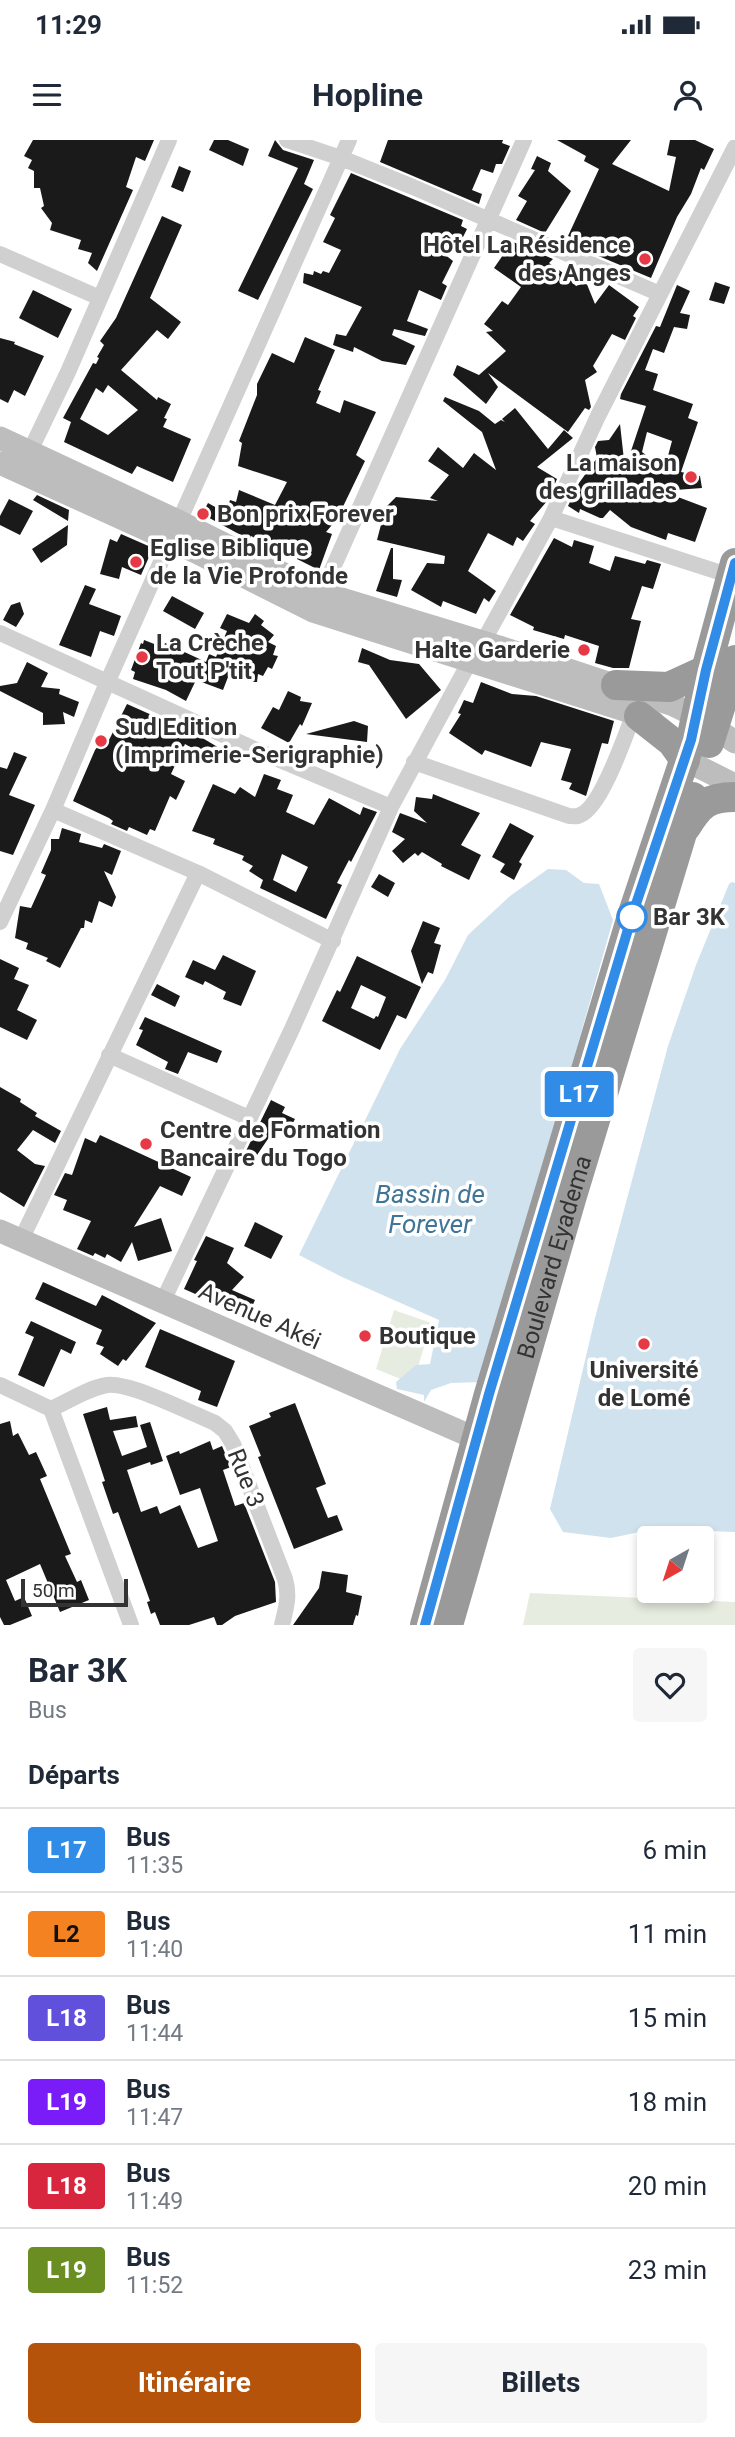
<!DOCTYPE html>
<html lang="fr">
<head>
<meta charset="utf-8">
<style>
	body { margin:0; font-family:Roboto,sans-serif; background:#f6f6f7; color:#1f2937; height:100vh; display:flex; flex-direction:column; font-size:26px; white-space:nowrap }
	* { box-sizing:border-box; margin:0 }
	p { font-size:23px; color:#747a83 }
	.icon { flex:none; width:38px; height:38px; fill:none; stroke:currentColor; stroke-width:2; stroke-linecap:round; stroke-linejoin:round }
	.map { position:relative; height:1485px; overflow:hidden }
	.drawer { display:flex; flex-direction:column; background:#fff; flex:1 }
	.drawer>* { flex:none }
	.badge { padding:0 14px; border-radius:5px; font-size:24px; line-height:46px }
	.needle { width:46px; rotate:219deg }
	.controls { position:absolute; left:637px; top:1386px; display:grid; gap:14px }
	.controls a { display:grid; place-items:center; width:77px; height:77px; border-radius:7px; background:#fff; box-shadow:0 4px 10px #0003; font-size:35px }
	.scale { position:absolute; left:21px; bottom:18px; width:107px; box-sizing:border-box; padding-left:7px; border:4px solid #333; border-top:0; font-size:19px; line-height:24px; white-space:nowrap; color:#333; -webkit-text-stroke:5px #fff; paint-order:stroke }
	.map>.badge { position:absolute; translate:-50% -50%; box-shadow:0 0 0 4px #fff }
	h2 { padding:0 28px; font-size:26px; line-height:63px }
	.round { display:grid; place-items:center; flex:none; width:74px; height:74px; border-radius:7px; background:#f6f6f7 }
	.head { display:flex; align-items:center; justify-content:space-between; height:119px; padding:0 28px }
	h1 { font-size:33px; font-weight:700; line-height:52px }
	.action { display:flex; gap:14px; margin-top:auto; padding:14px 28px }
	.action a { flex:1; height:80px; border-radius:7px; background:#b45309; color:#fff; font-size:28px; font-weight:700; line-height:80px; text-align:center }
	.action a+a { background:#f6f6f7; color:#1f2937 }
	ul { padding:0; list-style:none }
	li { display:flex; align-items:center; gap:21px; height:84px; padding:0 28px; border-top:2px solid #e0e1e3 }
	li div { flex:1 }
	li b { display:block; font-size:26px }
	li em { font-style:normal }
	li .badge { min-width:77px; font-weight:700; text-align:center }
	.status { display:flex; justify-content:space-between; align-items:center; height:49px; padding:0 35px; background:#fff; direction:ltr }
	.status svg { height:19px; fill:currentColor }
	header { display:flex; justify-content:space-between; align-items:center; height:91px; padding:0 28px; background:#fff; font-size:32px; font-weight:700 }
	.map>svg:first-child { display:block }
	.green { fill:#e6ecdf }
	.water { fill:#cfe2ee }
	.building { fill:#1a1a1a; fill-rule:evenodd }
	.lines { fill:none; stroke-linecap:round; stroke-linejoin:round }
	.street { stroke:#d0d0d0; stroke-width:16 }
	.secondary { stroke:#bdbdbd; stroke-width:23 }
	.highway { stroke:#9a9a9a; stroke-width:30 }
	.line-casing { stroke:#fff; stroke-width:16 }
	.line { stroke:#318ce7; stroke-width:10 }
	.poi-dot { fill:#e63946; stroke:#fff; stroke-width:2.5 }
	.stop-dot { fill:#fff; stroke:#318ce7; stroke-width:3.5 }
	.labels { text-anchor:middle; stroke-width:7; stroke-linejoin:round; paint-order:stroke }
	.poi-label { font-size:24px; font-weight:bold; fill:#333; stroke:#fff; text-anchor:start }
	.stop-label { font-size:24px; font-weight:bold; fill:#333; stroke:#fff; text-anchor:start }
	.street-label { font-size:24px; fill:#333; stroke:#fff }
	.water-label { font-size:26px; font-style:italic; fill:#3f7597; stroke:#fff }
</style>
</head>
<body>
<div class="status"><b>11:29</b><svg viewBox="0 0 49 12"><path d="M0 12V9h3v3zM5 12V6h3v6zM10 12V3h3v9zM15 12V0h3v12zM26 1h20v11H26zM47 4h2v5h-2z"/></svg></div>
<header><svg class="icon" aria-label="menu" viewBox="0 0 24 24"><path d="M4 6h16M4 12h16M4 18h16"/></svg>Hopline<svg class="icon" aria-label="person" viewBox="0 0 24 24"><circle cx="12" cy="8" r="4"/><path d="M4 21q1-7 8-7t8 7"/></svg></header>
<div class="map">
<svg width="735" height="1485" viewBox="0 0 735 1485">
	<rect width="100%" height="100%" fill="#fff"/>
	<path class="green" d="M394 1170 431 1183 413 1244 376 1229Z
		M530 1453 735 1462V1485H523Z"/>
	<path class="water" d="M548 729 566 730 584 743 599 744 613 780 482 1242 451 1243 431 1250 424 1262V1255L397 1249 396 1242 416 1225 430 1224 439 1180 342 1137 299 1115 400 909 445 840 468 795 510 756Z
		M732 742 735 743V1392L654 1389 611 1398 563 1392 550 1369 595 1178 668 906 696 825 729 744Z"/>
	<path class="building" d="M33 0H154L145 21 136 17 126 47 133 50 97 131 88 123 92 113 78 109 81 100 50 90 52 83 41 68 44 66 40 48H34V31L28 28 32 20 24 16Z
		M214 0H228L249 9 243 26 209 10Z
		M275 0 283 10 314 20 304 44 313 49 258 160 238 151 298 28 268 16Z
		M388 0H503L502 3 510 6 502 24H496L493 33 481 29 472 50 482 54 479 64 380 22Z
		M557 0H631L612 24 669 51 676 17 667 15 670 0H695L714 9 704 30 701 28 691 54 677 77 651 138 589 112 591 106 568 96 599 29 584 21 586 16Z
		M537 16 551 23 548 31 571 51 545 93 516 80 527 61 518 56 535 30 531 29Z
		M179 26 191 31 183 52 171 47Z
		M351 33 463 80 461 86 467 89 460 103 450 96 439 110 453 121 442 143 447 146 441 160 419 150 407 181 428 189 425 196 394 189 392 195 415 206 406 225 382 221 354 207 353 212 333 205 336 194 346 196 362 167 303 143 304 133 313 135 314 131 321 134 323 131 329 133 341 110 323 102 335 78 330 75Z
		M162 76 182 85 150 158 181 182 168 199 157 190 121 230 157 260 158 257 171 264 164 278 167 279 163 287 191 299 173 342 137 326 132 334 64 302 71 282 63 278 93 223 96 224 99 218 97 217 104 205 100 201 116 178ZM108 245 138 270 108 295 80 279 96 248 103 253Z
		M504 98 553 119 549 123 566 135 576 146 586 142 595 164 609 145 639 167 633 176 636 178 625 200 612 194 593 226 597 232 585 240 591 267 589 270 585 268 568 292 488 233 498 247 486 264 453 235 457 225 479 235 506 211 486 192 493 191 484 184 502 161 508 165 521 147 494 128 503 115 497 112Z
		M715 142 730 147 724 164 709 160Z
		M677 145 690 151 680 173 690 175 687 189 674 187 664 213 653 209 645 230 658 234 653 250 693 264 688 278 698 282 681 332 700 336 702 348 662 351 707 368 695 402 668 393 666 400 631 387 610 370 603 378H600L580 369 579 373 568 366 579 343 597 318 595 307 598 301 609 300 620 284 625 329 646 266 620 259 621 254 656 186 660 187ZM647 292 672 301 666 323 651 319 642 312Z
		M33 150 72 169 58 198 19 178Z
		M305 197 335 210 318 250 321 251 316 263 340 273 344 260 376 272 356 315 365 321 337 379 326 392 332 394 319 430 251 396 250 399 237 393 202 374 208 363 226 373 230 360 236 362 239 350 275 365 287 342 238 326 242 303 239 301 257 255V244L272 213 294 223Z
		M0 198 15 202 14 204 44 216 25 256 14 250 8 263 0 259Z
		M445 257 479 271 495 284 501 280 505 282 502 279 515 268 548 309 564 290 573 298 537 327 557 339 548 360 530 381 535 384 523 401 517 397 513 406 488 393 468 431 496 451 489 462 484 458 476 474 443 461 441 467 411 450 427 423 444 424 445 416 377 400 384 373 382 371 396 357 438 361 430 358 449 335 428 321 438 307 463 328 474 313 496 330 482 292 443 261Z
		M37 355 69 370 68 381 33 360Z
		M9 359 33 371 20 395 0 385V376Z
		M68 385 67 405 41 423 32 409Z
		M121 394 153 408 141 435 122 427 119 439 100 434 110 399 117 402Z
		M554 398 572 407 574 400 594 406 589 423 610 431 615 416 645 424 647 420 661 424 653 449 642 446 631 479 641 481 629 528H613L595 523 599 506 565 495 564 499 533 490 534 487 510 475Z
		M391 408H393V439L402 440 397 457 376 451Z
		M85 445 96 449 89 464 121 476 114 496 100 491 91 517 59 505Z
		M172 456 204 473 195 489 163 471Z
		M20 462 24 474 16 487 3 480 11 465Z
		M227 474 249 483 255 474 264 481 261 485 274 495 268 502 276 506 273 515 278 516 272 529 268 527 263 536 258 534 257 542H250L230 532 223 550 196 540 186 561 166 550 133 539 135 532 131 530 141 503 143 504 144 500 162 507 165 503 206 522 209 514 216 517 227 491 220 488Z
		M362 508 390 520 419 524 441 550 406 579 369 525 358 522Z
		M27 522 48 533 41 547 60 549 59 554 79 562 74 577 63 572 65 584 43 585V573L0 551V546L17 543Z
		M481 542 512 554 536 556 614 581 608 604 602 603 586 656 569 649 572 643 561 640 571 609 541 602 531 627 485 610 482 615 449 593 461 574 458 573 464 560 473 563Z
		M288 551 301 557 300 561 312 563 302 586 300 584 289 603 261 588 273 567 279 570Z
		M127 564 199 596 221 609 214 621 185 604 171 634 185 641 176 660 170 656 155 691 150 689 147 695 129 687 127 691 111 684 113 681 109 678 73 661 95 610 105 597 109 600Z
		M354 581 368 586 367 602 306 594Z
		M14 612 27 617 9 655 35 665 13 715 0 711V627L7 629Z
		M264 634 281 640 277 649 293 655 286 672 314 685 329 658 360 675 363 667 377 672 351 722 349 720 337 743 342 745 326 779 260 748 263 740 249 731 253 726 242 720 244 716 213 704 215 699 192 691 213 644 235 654 240 647 255 657ZM282 714 308 727 296 752 273 740Z
		M433 654 480 673 461 705 481 715 469 740 441 726 442 724 422 712 418 716 415 713 403 723 392 711 405 699 392 692 400 673 427 683 414 671 416 657 432 659Z
		M510 683 534 696 519 722 522 724 514 740 500 732 505 724 492 717Z
		M62 688 81 694 79 702 102 708 104 704 121 711 112 735 104 731 116 757 112 767 99 761 92 783 85 780 84 788H81L60 828 46 821 48 818 26 809 28 803 15 798 20 766 31 768 46 735 41 733 51 710V699H59Z
		M379 734 395 743 388 757 371 747Z
		M423 781 440 788 434 803 441 805 433 834 428 832 422 844 411 811Z
		M223 815 256 831 241 866 223 859 226 852 205 841 203 845 185 837 193 820 215 830Z
		M357 816 421 847 406 879 397 875 380 910 322 881 337 850 340 852ZM361 845 386 857 378 877 376 876 374 879 351 868Z
		M0 819 19 828 14 839 29 845 17 870 37 880 27 900 0 887Z
		M157 844 180 856 175 867 151 855Z
		M145 877 222 911 217 923 188 912 178 934 165 929 168 922 136 905 143 890 139 889Z
		M0 947 21 959 20 962 37 973 35 976 61 991 55 1003 33 990 17 1010 35 1024 45 1026 24 1067 0 1052Z
		M271 960 285 967 282 973 295 979 286 996 274 990 255 1018 246 1011Z
		M100 995 191 1037 182 1056 160 1046 134 1087 161 1078 172 1111 138 1121 132 1102 121 1122 107 1114 105 1118 95 1113 93 1116 77 1109 91 1081 63 1070 67 1060 54 1055 65 1033 72 1035 85 998 96 1003Z
		M255 1082 283 1096 271 1119 244 1106Z
		M206 1096 234 1108 227 1123 244 1137 232 1150 255 1160 250 1171 211 1155 209 1160 184 1149 197 1121 194 1120Z
		M43 1142 96 1166 102 1155 156 1183 126 1221 123 1219 118 1226 100 1214 104 1207 96 1204 102 1190 35 1159Z
		M31 1181 76 1202 71 1214 61 1209 44 1247 18 1235 34 1197 25 1193Z
		M160 1189 235 1221 217 1267 198 1260 201 1251 145 1227Z
		M295 1263 326 1344 316 1348 328 1378 337 1375 343 1390 294 1409 258 1317 261 1316 249 1286 271 1277 269 1273Z
		M107 1267 110 1280 136 1276 138 1287 113 1291 122 1316 147 1307 140 1285 150 1282 163 1321 151 1325 150 1322 127 1330 141 1372 157 1366 160 1374 180 1365 198 1408 218 1401 200 1348 180 1355 166 1316 179 1311 180 1314 210 1301 213 1310 222 1306 231 1327 223 1330 235 1366 244 1363 275 1442 276 1462 235 1476 222 1485H217L214 1477 189 1485H160L155 1472 151 1474 147 1462 150 1461 118 1372 113 1374 102 1342 105 1341 83 1274Z
		M10 1281 13 1296 18 1293 29 1315 36 1312 47 1336 40 1339 71 1414 65 1416 77 1442 81 1440 89 1460 60 1472 40 1424 6 1440 15 1461 24 1457 32 1476 10 1485H4L0 1477V1284Z
		M322 1431 348 1435 346 1452 362 1456 358 1476 356 1475 353 1485H293L319 1448Z"/>
	<g class="lines">
		<path class="street" d="M287 0 341 18 413 47 660 154
			M0 114 100 158
			M30 311 68 232 169 0
			M551 378 731 436
			M319 459 524 0
			M0 493 254 609 391 667
			M483 502 551 378 598 276 735 7
			M414 622 569 676C573 676 577 677 580 675 601 668 626 594 634 573
			M53 670 198 733 333 801
			M0 782 53 670 107 543 349 0
			M109 915 249 978
			M21 1100 198 733
			M162 1163 292 889 391 667 470 521
			M0 1245 51 1269 131 1485
			M51 1269C69 1261 88 1248 107 1245 130 1242 191 1273 215 1283L225 1291 233 1304 285 1439C290 1456 286 1468 282 1485"/>
		<path class="secondary" d="M0 298 180 382 322 453 499 507 671 564 698 577 735 602
			M0 323 196 412 313 471 634 573 653 582
			M685 620 735 645
			M0 1091 491 1305"/>
		<g class="highway">
			<path d="M616 545 669 547 706 530"/>
			<path d="M639 576 672 602 685 620"/>
			<path d="M709 603 735 520"/>
			<path d="M686 687C700 664 708 657 735 657"/>
			<path d="M425 1485 489 1254 632 776 691 600 706 530 735 423"/>
			<path id="s1" d="M448 1485 571 1059 693 657"/>
		</g>
	</g>
	<g class="lines">
		<g class="line-casing">
			<path id="line" d="M425 1485 489 1254 632 776 691 600 706 530 735 423"/>
		</g>
		<use href="#line" class="line"/>
	</g>
	<g class="poi-dot">
		<circle cx="645" cy="119" r="7"/>
		<circle cx="691" cy="337" r="7"/>
		<circle cx="203" cy="374" r="7"/>
		<circle cx="136" cy="422" r="7"/>
		<circle cx="584" cy="510" r="7"/>
		<circle cx="142" cy="517" r="7"/>
		<circle cx="101" cy="601" r="7"/>
		<circle cx="146" cy="1004" r="7"/>
		<circle cx="365" cy="1196" r="7"/>
		<circle cx="644" cy="1204" r="7"/>
	</g>
	<circle class="stop-dot" cx="632" cy="777" r="14"/>
	<g class="labels">
		<g class="poi-label">
			<text x="631" y="113" text-anchor="end">Hôtel La Résidence<tspan x="631" dy="28">des Anges</tspan></text>
			<text x="677" y="331" text-anchor="end">La maison<tspan x="677" dy="28">des grillades</tspan></text>
			<text x="217" y="382">Bon prix Forever</text>
			<text x="150" y="416">Eglise Biblique<tspan x="150" dy="28">de la Vie Profonde</tspan></text>
			<text x="156" y="511">La Crèche<tspan x="156" dy="28">Tout P'tit</tspan></text>
			<text x="570" y="518" text-anchor="end">Halte Garderie</text>
			<text x="115" y="595">Sud Edition<tspan x="115" dy="28">(Imprimerie-Serigraphie)</tspan></text>
			<text x="160" y="998">Centre de Formation<tspan x="160" dy="28">Bancaire du Togo</tspan></text>
			<text x="379" y="1204">Boutique</text>
			<text x="644" y="1238" text-anchor="middle">Université<tspan x="644" dy="28">de Lomé</tspan></text>
		</g>
		<g class="stop-label">
			<text x="653" y="785">Bar 3K</text>
		</g>
		<g class="street-label">
			<text dy="8" stroke="none"><textPath href="#s1" startOffset="383">Boulevard Eyadema</textPath></text>
			<text transform="translate(260 1176) rotate(24)" y="8">Avenue Akéi</text>
			<text transform="translate(246 1338) rotate(68)" y="8">Rue 3</text>
		</g>
		<g class="water-label">
			<text x="430" y="1063">Bassin de<tspan x="430" dy="30">Forever</tspan></text>
		</g>
	</g>
</svg>
<div class="controls">
<a><svg class="needle" viewBox="-14 -14 28 28"><path d="M0-13l5 13h-10z" fill="#e53935"/><path d="M0 13l5-13h-10z" fill="#747a83"/></svg></a>
</div>
<div class="scale">50 m</div>
<b class="badge" style="left:579px;top:954px;background:#318ce7;color:#fff">L17</b>
</div>
<section class="drawer">
<div class="head"><div><h1>Bar 3K</h1><p>Bus</p></div><a class="round"><svg class="icon" aria-label="heart" viewBox="0 0 24 24"><path d="M12 20l-8-8c-3-5 5-10 8-4 3-6 11-1 8 4z"/></svg></a></div>
<h2>Départs</h2>
<ul>
<li><span class="badge" style="background:#318ce7;color:#fff">L17</span><div><b>Bus</b><p>11:35</p></div><em>6 min</em></li>
<li><span class="badge" style="background:#f58220;color:#111">L2</span><div><b>Bus</b><p>11:40</p></div><em>11 min</em></li>
<li><span class="badge" style="background:#6050dc;color:#fff">L18</span><div><b>Bus</b><p>11:44</p></div><em>15 min</em></li>
<li><span class="badge" style="background:#791cf8;color:#fff">L19</span><div><b>Bus</b><p>11:47</p></div><em>18 min</em></li>
<li><span class="badge" style="background:#d7263d;color:#fff">L18</span><div><b>Bus</b><p>11:49</p></div><em>20 min</em></li>
<li><span class="badge" style="background:#6b8e23;color:#fff">L19</span><div><b>Bus</b><p>11:52</p></div><em>23 min</em></li>
</ul>
<div class="action"><a>Itinéraire</a><a>Billets</a></div>
</section>
</body>
</html>
